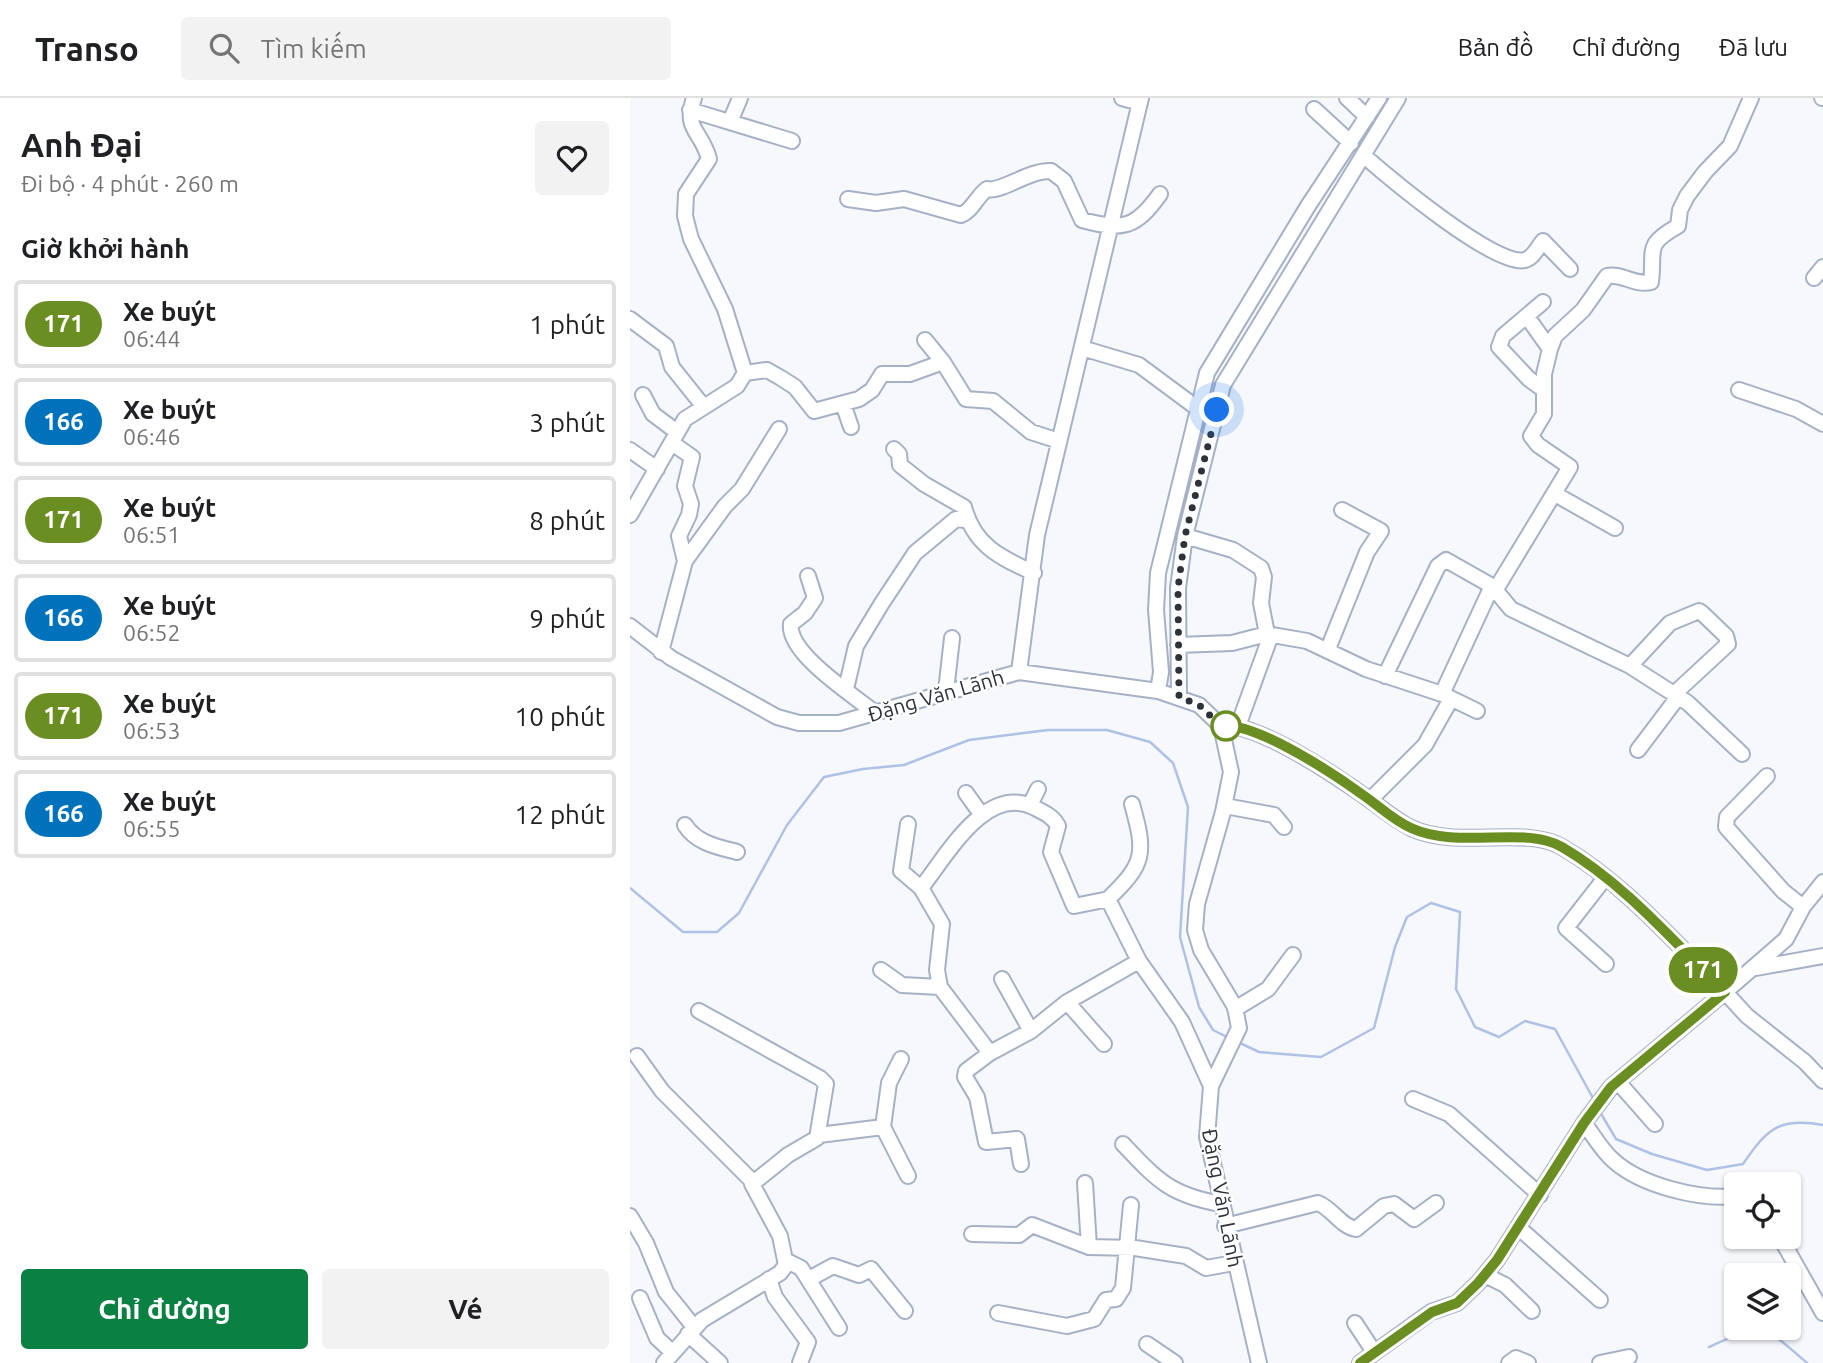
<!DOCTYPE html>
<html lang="vi">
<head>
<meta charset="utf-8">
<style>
	body { margin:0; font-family:Ubuntu,sans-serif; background:#f2f2f2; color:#202124; height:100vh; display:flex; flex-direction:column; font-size:26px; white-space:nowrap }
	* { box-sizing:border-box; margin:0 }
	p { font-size:23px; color:#757577 }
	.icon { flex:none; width:38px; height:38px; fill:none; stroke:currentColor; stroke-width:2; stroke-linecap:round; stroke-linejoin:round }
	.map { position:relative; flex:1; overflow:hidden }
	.sheet { display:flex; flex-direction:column; background:#fff; width:630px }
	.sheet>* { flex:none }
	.badge { padding:0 14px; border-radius:23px; font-size:24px; line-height:46px }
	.fabs { position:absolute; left:1094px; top:1074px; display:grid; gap:14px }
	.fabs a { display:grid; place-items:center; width:77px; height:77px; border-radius:7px; background:#fff; box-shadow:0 2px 5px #0004; font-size:35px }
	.you { position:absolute; width:35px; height:35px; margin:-18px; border:5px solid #fff; border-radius:50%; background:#1a73e8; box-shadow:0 0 0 10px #1a73e833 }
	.map>.badge { position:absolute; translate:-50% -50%; box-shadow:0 0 0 4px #fff }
	h2 { padding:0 21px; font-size:26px; line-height:63px }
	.round { display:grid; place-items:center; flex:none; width:74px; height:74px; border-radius:7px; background:#f2f2f2 }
	.summary { display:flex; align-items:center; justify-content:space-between; height:119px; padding:0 21px }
	h1 { font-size:33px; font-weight:700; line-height:52px }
	.primary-button { display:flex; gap:14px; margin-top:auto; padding:14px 21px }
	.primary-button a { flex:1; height:80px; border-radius:7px; background:#0b8043; color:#fff; font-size:28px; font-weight:700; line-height:80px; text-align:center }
	.primary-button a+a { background:#f2f2f2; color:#202124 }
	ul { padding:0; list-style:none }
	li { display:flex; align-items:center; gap:21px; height:88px; margin:0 14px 10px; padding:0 7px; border:4px solid #e0e0e0; border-radius:7px }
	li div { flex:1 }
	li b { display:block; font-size:26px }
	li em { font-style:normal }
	li .badge { min-width:77px; font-weight:700; text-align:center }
	header { display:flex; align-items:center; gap:42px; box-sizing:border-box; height:98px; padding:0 35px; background:#fff; border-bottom:2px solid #e0e0e0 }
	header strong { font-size:33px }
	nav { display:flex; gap:38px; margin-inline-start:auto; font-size:24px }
	.search { width:490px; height:63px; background:#f2f2f2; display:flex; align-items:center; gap:18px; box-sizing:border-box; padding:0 24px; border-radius:7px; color:#757577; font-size:26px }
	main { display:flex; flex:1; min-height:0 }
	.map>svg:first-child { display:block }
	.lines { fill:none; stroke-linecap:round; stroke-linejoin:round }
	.stream { stroke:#b0c1e6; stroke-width:2.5 }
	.minor-casing { stroke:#a7b1c6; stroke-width:18 }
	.minor { stroke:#fff; stroke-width:14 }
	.line-casing { stroke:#fff; stroke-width:16 }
	.line { stroke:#6b8e23; stroke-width:10 }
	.walk { stroke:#2e323a; stroke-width:7; stroke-dasharray:0 12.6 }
	.stop-dot { fill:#fff; stroke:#6b8e23; stroke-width:3.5 }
	.labels { text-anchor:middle; stroke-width:5; stroke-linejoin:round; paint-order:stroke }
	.street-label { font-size:21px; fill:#2e323a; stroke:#fff }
</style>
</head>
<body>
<header>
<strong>Transo</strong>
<div class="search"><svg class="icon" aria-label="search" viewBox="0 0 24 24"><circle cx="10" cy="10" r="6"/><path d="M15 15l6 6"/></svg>Tìm kiếm</div>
<nav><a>Bản đồ</a><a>Chỉ đường</a><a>Đã lưu</a></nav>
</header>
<main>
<section class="sheet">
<div class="summary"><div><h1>Anh Đại</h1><p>Đi bộ · 4 phút · 260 m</p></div><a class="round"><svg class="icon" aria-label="heart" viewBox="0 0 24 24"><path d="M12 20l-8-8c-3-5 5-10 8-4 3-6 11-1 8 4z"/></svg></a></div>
<h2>Giờ khởi hành</h2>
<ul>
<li><span class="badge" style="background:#6b8e23;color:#fff">171</span><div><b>Xe buýt</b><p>06:44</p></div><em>1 phút</em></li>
<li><span class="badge" style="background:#0072bc;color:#fff">166</span><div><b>Xe buýt</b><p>06:46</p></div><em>3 phút</em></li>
<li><span class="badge" style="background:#6b8e23;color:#fff">171</span><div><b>Xe buýt</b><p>06:51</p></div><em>8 phút</em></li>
<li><span class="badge" style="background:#0072bc;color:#fff">166</span><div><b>Xe buýt</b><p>06:52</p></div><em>9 phút</em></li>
<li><span class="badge" style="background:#6b8e23;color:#fff">171</span><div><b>Xe buýt</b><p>06:53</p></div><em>10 phút</em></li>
<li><span class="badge" style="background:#0072bc;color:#fff">166</span><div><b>Xe buýt</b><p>06:55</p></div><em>12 phút</em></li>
</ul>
<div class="primary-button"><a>Chỉ đường</a><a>Vé</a></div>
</section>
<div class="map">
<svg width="1193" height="1265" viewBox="0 0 1193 1265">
	<rect width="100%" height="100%" fill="#f6f8fc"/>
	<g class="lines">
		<path class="stream" d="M0 790 53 834H87L109 815 157 727 194 679 233 671 274 667 339 642 418 632H477L520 644 543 665 558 709 550 839 569 909 583 932 599 940
			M608 944 629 954 691 959 744 930 765 849 777 819 801 805 830 814 826 891 845 929 869 939 895 923 925 931 964 1002
			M970 1014 986 1041 1022 1056 1077 1072 1113 1066C1137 1031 1149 1019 1193 1027
			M1079 1249C1133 1224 1134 1227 1177 1265"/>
		<g class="minor-casing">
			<path id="minor" d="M64 0C53 32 72 33 79 61L56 96 55 118 61 141 95 211 115 275
				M492 0 510 5
				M717 0 737 19
				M1192 0H1193
				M684 11 721 45
				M60 12 162 43
				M100 24 110 0
				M733 57C757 78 866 170 895 162 903 160 908 149 913 143L940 171
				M218 101 246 105 274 101 331 117C342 113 347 98 357 91 371 95 398 72 421 73L434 83 452 122C493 133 506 130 530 96
				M1184 180 1193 169
				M913 204 873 238 869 249 899 281 914 292
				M0 221 36 248 42 269 74 309
				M295 242 313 264
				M452 250 509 267 567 310
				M920 251 925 238 953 212 977 178C993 175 1004 188 1021 184 1025 151 1014 147 1048 128L1050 112 1057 98 1075 74 1100 48 1121 0
				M1109 292 1166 311 1193 326
				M13 297 23 316 47 334
				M213 306 221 329
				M42 345 62 359 55 388 61 406 59 417 49 438 55 463
				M264 351 269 356 270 367 294 386 334 409C344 447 369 459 404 475
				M0 352 27 371
				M925 396 985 430
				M0 417 55 321 107 288 115 275 137 272 151 280 165 289 184 313 229 301 242 292 252 276H280L313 264 336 301 363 303 401 334 429 343
				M555 438 603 452 631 470 634 479 631 505 637 536
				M178 478 185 500 175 515 161 526C157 555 223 597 244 614
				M866 491 940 369 908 347 901 338 914 316V276L920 251 898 220
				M0 528 41 560 147 619 169 625H209L389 574 528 593 569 607 591 628 601 674 593 714 567 806 565 832 571 852 605 909 609 930 581 988 577 1039 629 1265
				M548 547 602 545 637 536 677 543 736 571 812 596 847 613
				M698 551 737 454 751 433 712 412
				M31 554 55 463 95 408 112 391 149 331
				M1000 568 1040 525 1069 513 1072 515 1096 538 1098 546 1044 596
				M389 574 407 437 511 0
				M755 578 808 468 816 462 862 488 881 511 1000 568 1058 605 1112 656
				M216 591 226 548 252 505 285 455 326 421 335 422
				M316 593 322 540
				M528 593 531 574 526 512 528 475 577 275 678 108 749 0
				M812 596 862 488
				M549 599 548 490 555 438 593 287 768 0
				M591 628C626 624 703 676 733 697 749 708 763 721 781 730 829 752 894 727 932 749 994 785 1045 845 1095 894L981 989 954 1025 867 1162 848 1185 827 1205 801 1214 730 1265
				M608 628 641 537
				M1008 652 1048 599
				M1137 678 1097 719 1096 729 1153 793 1173 809
				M336 695 351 716
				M740 702 795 647 821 601
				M400 707 408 691
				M595 708 644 717 654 729
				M278 726 271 773 291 790 312 826 307 872 310 889 360 955
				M55 727C66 745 88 749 107 754
				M975 780 936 830 976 866
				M1193 784 1173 809 1156 841 1095 894 1117 918 1175 964 1193 983
				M291 790C316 759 355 686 403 709 413 714 423 718 428 728L421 754 444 808 474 802 480 805 509 863 552 924 581 988
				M477 802C515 766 516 756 502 706
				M1126 870 1193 858
				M251 872 272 887 310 889
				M372 881 401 933
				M437 904 474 946
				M605 911 638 891 663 857
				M7 958 32 993 123 1084
				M988 984 1025 1026
				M783 1001 819 1016 910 1097
				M954 1025C964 1038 972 1053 984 1063 1012 1088 1070 1102 1106 1098
				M253 1029 259 985 271 961
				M189 1037 253 1029 278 1078
				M493 1046C527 1082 540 1097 591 1106
				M391 1066 387 1041 356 1044 347 999 335 979 336 973 360 955 401 933 437 904 509 863
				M455 1085 459 1149
				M0 1118 16 1145 36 1194 64 1229
				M595 1128 688 1105C703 1111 710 1128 726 1131L754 1108 764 1106 784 1121 806 1105
				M888 1129 970 1202
				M342 1136 389 1137 402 1127 459 1149 505 1150 543 1156 556 1158 576 1170 604 1165
				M1150 1139 1193 1215
				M157 1163 171 1170 209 1230
				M855 1177 875 1187 902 1213
				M139 1181 145 1199 178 1244 170 1265
				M179 1181 203 1168 229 1177 241 1171 275 1213
				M10 1200 27 1240 42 1254
				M368 1215 437 1228 464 1221 476 1202 486 1201 493 1190 501 1107
				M725 1225 744 1254
				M58 1236 90 1265
				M517 1246 545 1265
				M34 1265 72 1222 150 1175 156 1167 150 1138 122 1086 158 1057 187 1040 196 986 190 980 69 913
				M879 1265 886 1260 898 1265
				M970 1265 999 1259"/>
		</g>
		<use href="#minor" class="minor"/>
	</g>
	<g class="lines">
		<g class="line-casing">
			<path id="line" d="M591 628C626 624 704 676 733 697 749 708 763 722 781 730 829 752 895 727 932 749 994 785 1045 845 1095 894L981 989 954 1025 867 1162 848 1185 827 1205 802 1214 730 1265"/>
		</g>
		<use href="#line" class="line"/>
		<path class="walk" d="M587 312 555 438 548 490 549 599 569 607 591 628 600 627 596 628"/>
	</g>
	<circle class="stop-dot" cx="596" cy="628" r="14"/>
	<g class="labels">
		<g class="street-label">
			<text transform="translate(306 598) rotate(-16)" y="7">Đặng Văn Lãnh</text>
			<text transform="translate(592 1100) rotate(79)" y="7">Đặng Văn Lãnh</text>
		</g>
	</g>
</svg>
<div class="fabs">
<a><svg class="icon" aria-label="locate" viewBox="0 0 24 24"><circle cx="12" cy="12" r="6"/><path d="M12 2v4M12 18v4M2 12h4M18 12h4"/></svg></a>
<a><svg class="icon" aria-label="layers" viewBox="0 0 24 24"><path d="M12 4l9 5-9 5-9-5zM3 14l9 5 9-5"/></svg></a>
</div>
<div class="you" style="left:587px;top:312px"></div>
<b class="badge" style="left:1073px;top:872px;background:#6b8e23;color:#fff">171</b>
</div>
</main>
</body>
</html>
